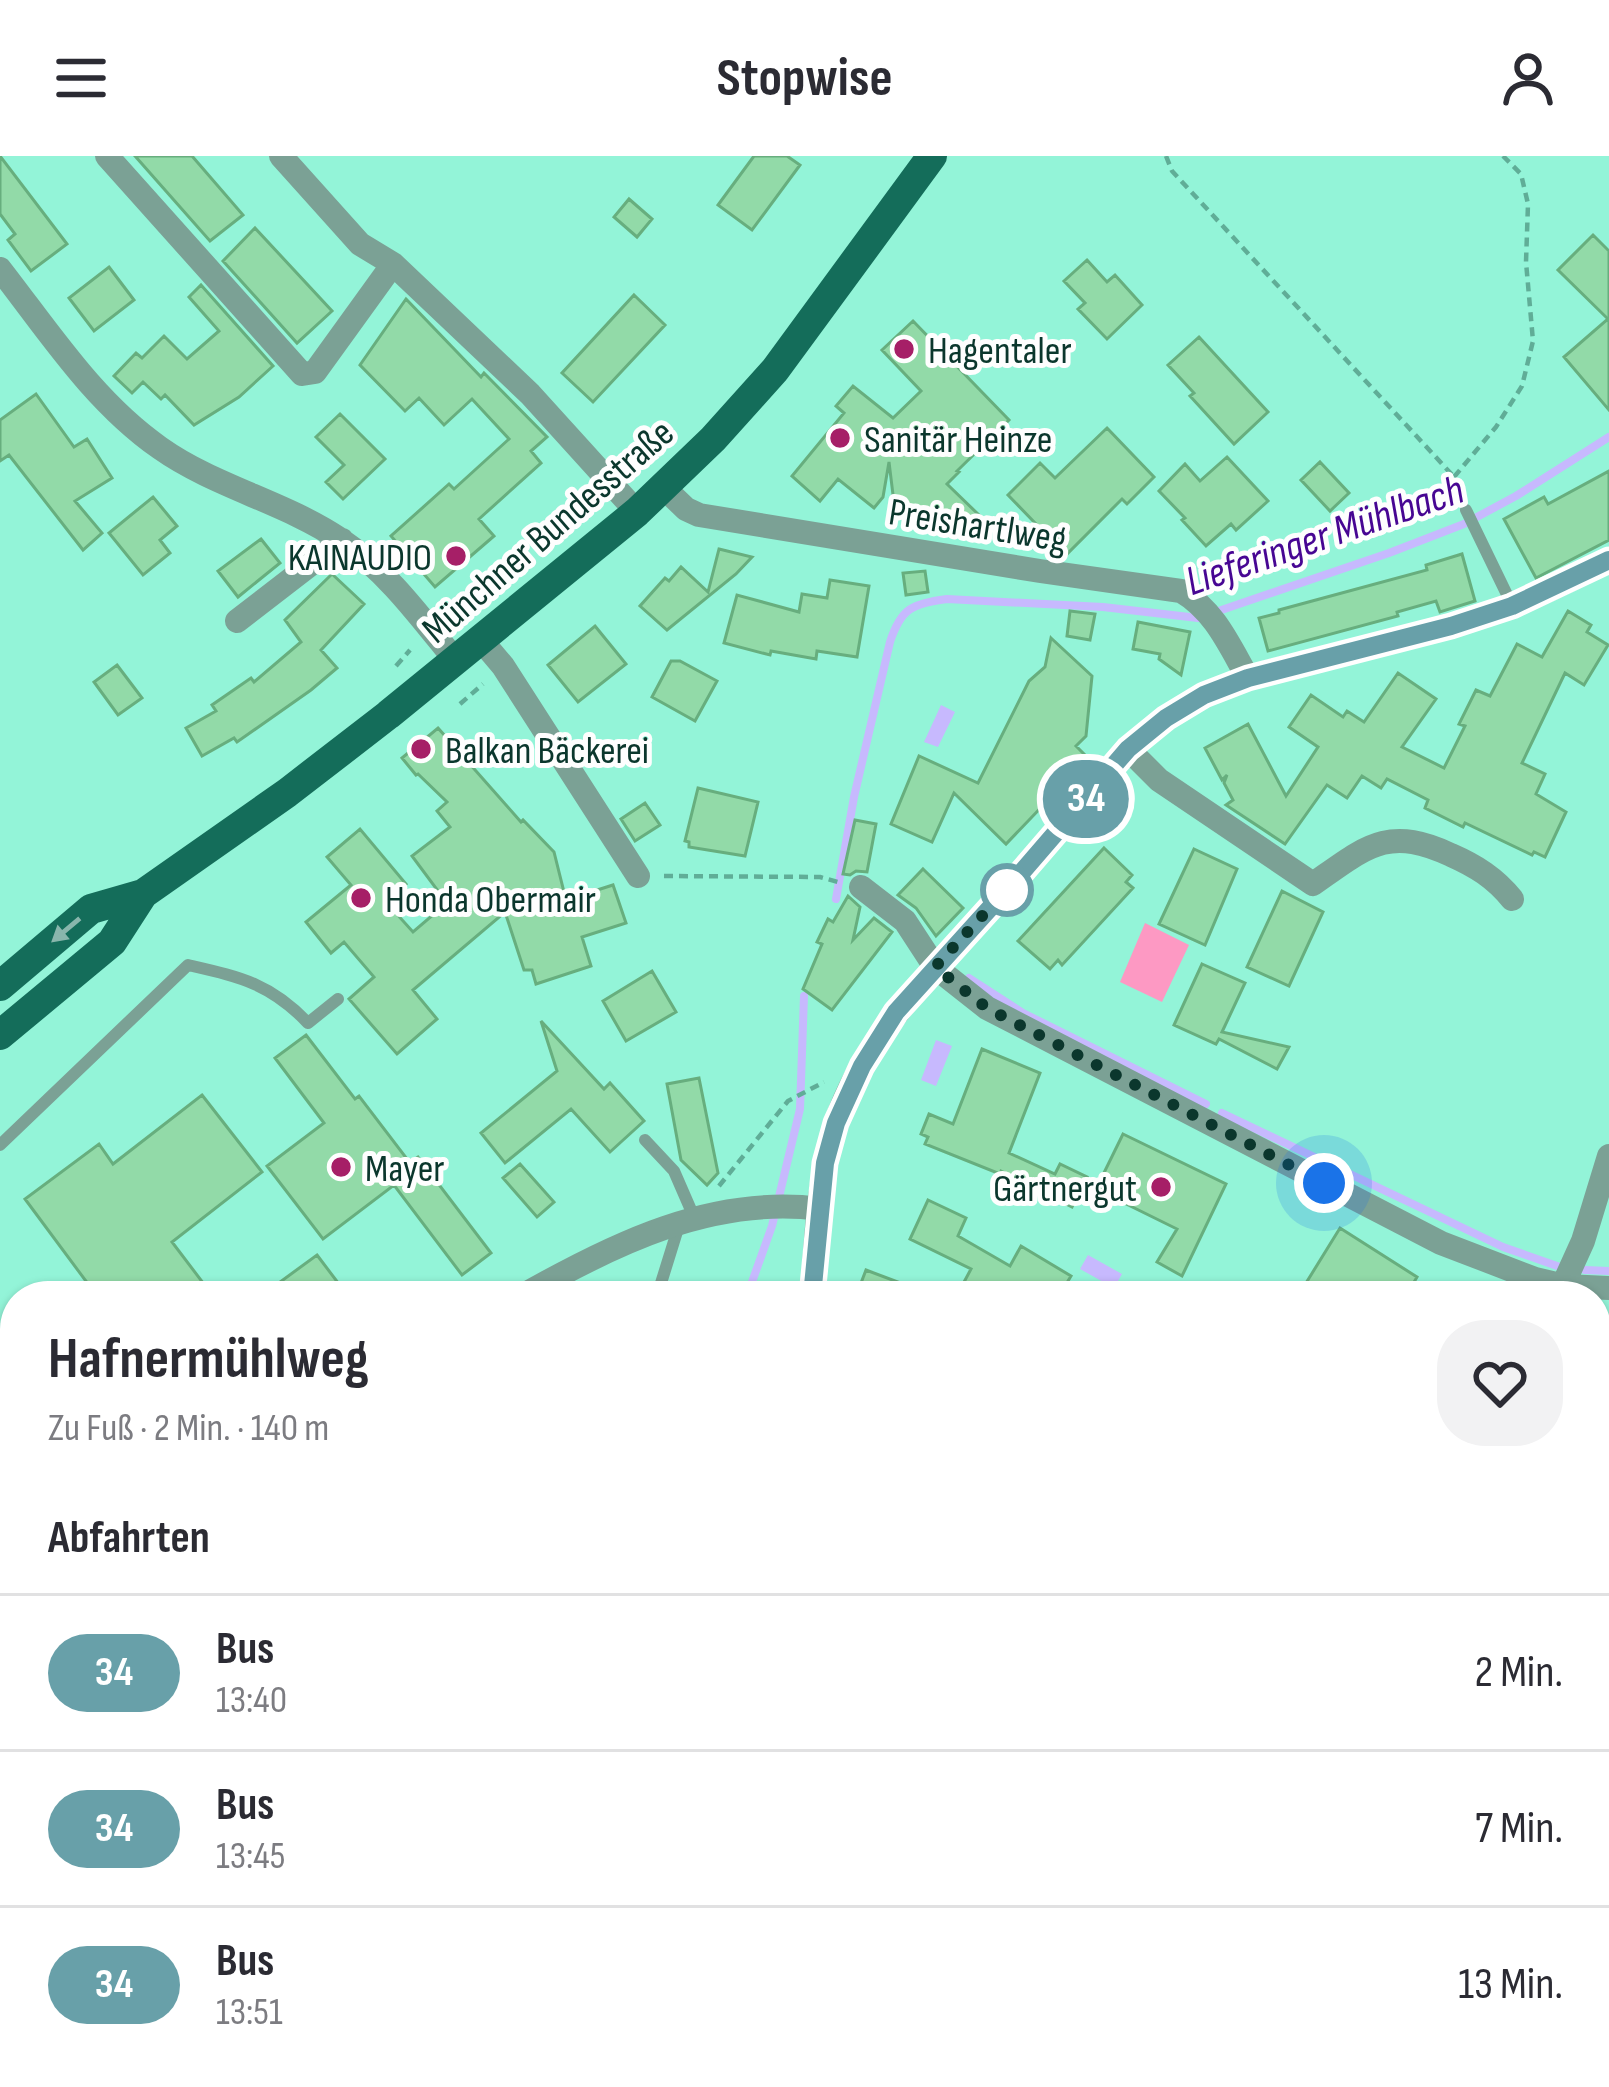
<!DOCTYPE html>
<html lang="de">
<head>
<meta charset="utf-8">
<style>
	body { margin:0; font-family:"Sofia Sans Condensed",sans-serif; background:#f2f2f3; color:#2b2b33; height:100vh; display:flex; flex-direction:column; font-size:45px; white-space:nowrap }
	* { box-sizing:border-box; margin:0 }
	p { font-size:39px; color:#7c7c81 }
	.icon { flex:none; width:66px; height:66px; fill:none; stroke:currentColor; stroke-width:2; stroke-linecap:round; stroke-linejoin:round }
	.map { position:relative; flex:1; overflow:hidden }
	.panel { position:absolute; left:0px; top:1125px; width:1611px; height:807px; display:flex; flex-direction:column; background:#fff; border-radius:48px 48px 0 0; box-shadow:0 3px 9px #0004 }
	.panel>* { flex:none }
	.badge { padding:0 24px; border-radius:39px; font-size:42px; line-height:78px }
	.you { position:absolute; width:60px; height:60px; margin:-30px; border:9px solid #fff; border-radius:50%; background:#1a73e8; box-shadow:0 0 0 18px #1a73e833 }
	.map>.badge { position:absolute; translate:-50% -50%; box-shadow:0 0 0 6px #fff }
	h2 { padding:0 48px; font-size:45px; line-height:108px }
	.round { display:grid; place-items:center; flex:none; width:126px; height:126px; border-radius:48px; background:#f2f2f3 }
	.summary { display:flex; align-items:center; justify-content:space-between; height:204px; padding:0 48px }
	h1 { font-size:57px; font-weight:700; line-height:90px }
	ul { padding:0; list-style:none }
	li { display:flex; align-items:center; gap:36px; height:156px; padding:0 48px; border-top:3px solid #e1e1e2 }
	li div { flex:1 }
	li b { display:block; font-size:45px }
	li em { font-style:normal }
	li .badge { min-width:132px; font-weight:700; text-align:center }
	header { display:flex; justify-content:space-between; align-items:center; height:156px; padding:0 48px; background:#fff; font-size:54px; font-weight:700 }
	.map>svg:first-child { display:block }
	.green { fill:#fd99c3 }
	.water { fill:#c7b9fe }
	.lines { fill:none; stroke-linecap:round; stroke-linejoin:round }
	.stream { stroke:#c7b9fe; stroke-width:8 }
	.building { fill:#92daa8; stroke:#67ae7e; stroke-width:3 }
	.path { stroke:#60ad97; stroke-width:4.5; stroke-dasharray:9 6; stroke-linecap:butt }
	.lane { stroke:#7ba195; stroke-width:12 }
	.street { stroke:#7ba195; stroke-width:24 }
	.primary { stroke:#146d5a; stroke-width:30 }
	.oneway { fill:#89b6ac }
	.line-casing { stroke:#fff; stroke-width:27 }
	.line { stroke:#68a0a9; stroke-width:18 }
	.walk { stroke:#0b372d; stroke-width:12; stroke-dasharray:0 21.6 }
	.poi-dot { fill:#a61f67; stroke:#fefefe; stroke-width:4.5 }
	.stop-dot { fill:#fff; stroke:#68a0a9; stroke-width:6 }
	.labels { text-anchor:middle; stroke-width:10; stroke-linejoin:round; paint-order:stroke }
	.poi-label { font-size:39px; fill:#0b372d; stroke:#fefefe; text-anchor:start }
	.street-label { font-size:39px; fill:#0b372d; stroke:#fefefe }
	.water-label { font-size:42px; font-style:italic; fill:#470693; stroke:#fefefe }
</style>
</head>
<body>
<header><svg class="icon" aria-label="menu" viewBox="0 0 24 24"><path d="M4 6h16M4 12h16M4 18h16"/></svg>Stopwise<svg class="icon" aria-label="person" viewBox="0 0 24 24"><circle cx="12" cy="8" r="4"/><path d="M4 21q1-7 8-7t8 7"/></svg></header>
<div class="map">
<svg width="1609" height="1931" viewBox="0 0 1609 1931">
	<rect width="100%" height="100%" fill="#93f4d8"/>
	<path class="green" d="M1145 767 1189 789 1162 846 1120 826Z
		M1027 1917H1165L1157 1931H1019Z"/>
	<path class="water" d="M941 549 955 556 938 591 924 586Z
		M936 884 952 890 936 930 921 924Z
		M1088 1099 1122 1118 1114 1132 1080 1113Z"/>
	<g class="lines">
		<path class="stream" d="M836 743 854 641 890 486C901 452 912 448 947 443L1103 451 1198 462 1389 397 1464 368 1516 340 1609 281
			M969 822 1023 857 1206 948
			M1222 957 1503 1091 1560 1111
			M1585 1114 1609 1115
			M747 1140 772 1070 800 953 804 840
			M492 1931 495 1917"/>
	</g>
	<path class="building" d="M0 0 67 88 31 115 8 84 15 78 0 58Z
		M135 0H192L243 59 210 85Z
		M754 0H787L800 9 752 74 718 49Z
		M629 43 652 63 637 81 614 61Z
		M255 72 332 155 297 187 223 105Z
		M1593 79 1609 95V254L1564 201 1608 163 1558 114Z
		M1087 104 1107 126 1115 119 1142 149 1107 183 1078 153 1085 147 1064 125Z
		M109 111 134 144 94 175 69 142Z
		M201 129 273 210 239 241 194 269 165 239 161 243 143 226 132 237 114 220 136 197 142 202 164 180 187 203 219 175 189 141Z
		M634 139 665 169 593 246 562 217Z
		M406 143 481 221 484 217 547 281 531 295 541 307 479 363 494 380 435 431 391 380 449 328 454 333 509 283 472 243 444 269 419 242 405 255 360 209Z
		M913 165 1009 264 957 315 959 316 947 328 980 360 963 378 956 372 947 374 894 347 889 306 883 341 874 352 838 323 820 345 792 320 844 257 836 250 853 230 893 262 921 235 882 194Z
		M1199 181 1268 256 1234 288 1190 240 1194 237 1168 209Z
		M36 238 74 291 87 283 112 322 75 345 102 377 83 394 9 299 0 305V264Z
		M340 258 385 303 343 343 326 326 344 309 316 281Z
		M1107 272 1154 321 1127 348 1122 343 1066 399 1008 339 1040 307 1055 322Z
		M1227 301 1268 345 1236 374 1231 368 1206 390 1182 364 1185 362 1159 335 1185 308 1200 325Z
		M1320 306 1349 337 1330 355 1301 324Z
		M1609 315V384L1536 422 1504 363 1544 341 1548 348Z
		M153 341 177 370 160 384 170 397 143 419 109 377Z
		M261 383 280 407 238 441 218 415Z
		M719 393 752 401 736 418 667 474 640 450 665 422 669 425 681 411 708 436Z
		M1462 398 1475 445 1440 456 1436 445 1397 456 1398 460 1268 495 1259 462 1279 457V454L1427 414 1426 409Z
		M925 415 928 436 906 439 903 417Z
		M332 418 364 448 321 494 337 512 311 534 237 586 234 582 202 600 186 572 216 555 212 549 251 522 254 526 301 486 285 464Z
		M830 424 869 430 857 501 817 495 816 503 771 495 770 499 724 487 737 439 799 456 802 438 827 442Z
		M1070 455 1095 458 1090 484 1067 480Z
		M1568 455 1591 469 1587 476 1608 489 1584 529 1565 517 1522 607 1545 618 1536 638 1566 656 1545 701 1534 696 1532 699 1465 667 1463 671 1425 652 1428 644 1387 623 1381 632 1362 620 1347 642 1327 629 1285 688 1226 649 1233 644 1224 627 1227 619 1222 624 1205 592 1248 568 1286 640 1318 591 1289 571 1311 539 1343 561 1347 555 1364 566 1398 517 1436 543 1402 591 1444 612 1465 570 1459 568 1476 534 1490 540 1517 488 1542 501Z
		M1138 466 1190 476 1181 519 1159 503 1160 498 1133 493Z
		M595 470 626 508 578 546 548 509Z
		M1051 482 1092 520 1086 580 1076 590 1091 605 1055 644 1052 640 1006 688 954 637 932 686 891 668 919 600 978 627 1029 525 1045 511Z
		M671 505H680L717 525 695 565 652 541Z
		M117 509 142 542 118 559 94 526Z
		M438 572 521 666 523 664 554 696 566 744 613 729 626 767 582 781 591 810 536 828 532 814H524L505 756 413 834 437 863 397 898 349 843 374 821 344 786 331 797 306 766 351 729 327 701 360 673 406 728 385 745 413 776 447 747 412 700 450 671 437 655 447 646 418 618 416 619 402 602Z
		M698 632 758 646 745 700 689 691V686L685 685Z
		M645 647 660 669 635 685 621 663Z
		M855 664 876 668 867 716 856 715 850 719 843 718Z
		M1104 692 1132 719 1126 726 1133 732 1062 809 1058 804 1050 813 1018 785Z
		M1194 693 1237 713 1205 789 1159 768Z
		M923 713 963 752 936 780 916 752 898 739Z
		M1282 735 1323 756 1289 830 1247 811Z
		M848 740 860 751 853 784 874 762 892 776 832 854 803 833 822 788 817 786 828 763 833 766Z
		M1202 808 1245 827 1222 876 1289 891 1277 913 1219 883 1216 888 1174 869Z
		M652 815 676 856 626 885 603 845Z
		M541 865 604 933 610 927 644 965 610 996 571 953 505 1007 481 977 557 915Z
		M306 879 355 943 359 940 410 1007 418 1001 491 1097 462 1119 394 1029 323 1083 267 1010 324 967 275 902Z
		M982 893 1040 917 1009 997 1055 1018 1060 1008 1087 1021 1072 1051 1001 1015 1000 1018 925 988 928 981 921 978 929 958 953 968Z
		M699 922 718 1017 707 1029 681 1004 667 928Z
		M202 939 262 1016 172 1086 213 1140H97L25 1043 99 988 113 1008Z
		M1123 978 1226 1028 1182 1120 1157 1106 1177 1073 1096 1033Z
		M520 1008 554 1046 537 1061 503 1022Z
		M928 1044 966 1062 958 1080 1010 1110 1021 1090 1071 1120 1059 1140H1010L996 1132 991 1140H984L963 1128 971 1113 910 1083Z
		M1340 1072 1417 1121 1406 1140H1298Z
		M317 1099 348 1140H261Z
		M866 1114 930 1138 929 1140H856Z"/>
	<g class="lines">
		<path class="path" d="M1166 0 1172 15 1433 298 1454 321 1460 337
			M1454 321 1496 271 1522 230 1533 185 1526 106 1528 48 1521 18 1503 0
			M396 510 410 494
			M460 548 483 528
			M664 720 820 721 838 726
			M719 1030 788 945 824 926
			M1606 1209 1609 1208
			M1596 1588 1609 1595
			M1046 1917 1049 1931
			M1121 1931 1131 1917"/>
		<path class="lane" d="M1466 354 1512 449
			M645 984 674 1015 694 1061
			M0 989 188 809C240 821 270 827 308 867L338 843
			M657 1140 680 1066"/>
		<path class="street" d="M107 0 302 218 315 216 393 108
			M281 0 360 88 393 108 530 238 637 356
			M0 113C49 176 94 246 160 292 215 331 285 346 341 384 387 415 421 462 456 505
			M663 331 686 353 699 359 1040 415 1181 435C1215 455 1229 489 1248 522
			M237 465 342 384
			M481 484 503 510 638 720
			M1128 593 1159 624 1313 728C1366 691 1387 669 1451 699 1476 710 1495 722 1512 743
			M861 731 905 765 935 811 987 852 1441 1087 1535 1123 1565 1130 1609 1132
			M1559 1138 1583 1085 1609 1000
			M522 1140C613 1088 713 1039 820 1053
			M812 1140C816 1084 818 1023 835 969 867 872 946 803 1011 729 1070 662 1123 579 1205 539 1256 514 1316 506 1371 491 1418 479 1465 467 1510 450 1544 438 1577 420 1609 404
			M1596 1440 1609 1446
			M13 1500 15 1498
			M596 1917V1931
			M122 1931C153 1914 162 1921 193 1931
			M228 1931 265 1917
			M531 1931 535 1917
			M621 1931 625 1917"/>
		<path class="primary" d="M0 830 91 753 143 738 287 637 388 559 637 356 713 283 775 214 932 0
			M0 879 112 786 143 738"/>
	</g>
	<defs><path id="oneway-solid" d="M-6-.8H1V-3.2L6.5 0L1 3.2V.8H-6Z" transform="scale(3)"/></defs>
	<use class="oneway" href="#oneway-solid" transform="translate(66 774) rotate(140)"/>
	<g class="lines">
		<g class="line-casing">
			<path id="line" d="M812 1140 825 1007 836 967 862 910 896 856 1009 731 1128 593 1166 562 1204 539 1248 522 1451 470 1512 450 1609 404"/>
		</g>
		<use href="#line" class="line"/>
		<path class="walk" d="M1007 734 1009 731 935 811 987 852 1324 1027"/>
	</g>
	<g class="poi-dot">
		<circle cx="904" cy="193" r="12"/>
		<circle cx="840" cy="282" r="12"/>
		<circle cx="456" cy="400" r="12"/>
		<circle cx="421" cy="593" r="12"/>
		<circle cx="361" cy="742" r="12"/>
		<circle cx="341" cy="1011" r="12"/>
		<circle cx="1161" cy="1031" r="12"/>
	</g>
	<circle class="stop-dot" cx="1007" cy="734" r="24"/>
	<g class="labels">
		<g class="poi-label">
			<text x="928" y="207">Hagentaler</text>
			<text x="864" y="296">Sanitär Heinze</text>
			<text x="432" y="414" text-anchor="end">KAINAUDIO</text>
			<text x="445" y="607">Balkan Bäckerei</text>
			<text x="385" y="756">Honda Obermair</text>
			<text x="365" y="1025">Mayer</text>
			<text x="1137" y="1045" text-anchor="end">Gärtnergut</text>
		</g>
		<g class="street-label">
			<text transform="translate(978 368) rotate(9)" y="14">Preishartlweg</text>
			<text transform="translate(547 374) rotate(-41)" y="14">Münchner Bundesstraße</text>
		</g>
		<g class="water-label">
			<text transform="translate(1324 378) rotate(-19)" y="15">Lieferinger Mühlbach</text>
		</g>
	</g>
</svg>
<div class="you" style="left:1324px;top:1027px"></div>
<b class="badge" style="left:1086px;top:643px;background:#68a0a9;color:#fff">34</b>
<section class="panel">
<div class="summary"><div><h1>Hafnermühlweg</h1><p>Zu Fuß · 2 Min. · 140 m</p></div><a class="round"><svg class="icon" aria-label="heart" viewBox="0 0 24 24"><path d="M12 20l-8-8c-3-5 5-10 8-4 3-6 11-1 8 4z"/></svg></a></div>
<h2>Abfahrten</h2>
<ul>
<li><span class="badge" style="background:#68a0a9;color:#fff">34</span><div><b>Bus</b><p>13:40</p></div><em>2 Min.</em></li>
<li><span class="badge" style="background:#68a0a9;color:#fff">34</span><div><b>Bus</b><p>13:45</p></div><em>7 Min.</em></li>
<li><span class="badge" style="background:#68a0a9;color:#fff">34</span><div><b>Bus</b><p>13:51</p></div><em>13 Min.</em></li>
</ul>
</section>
</div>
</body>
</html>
